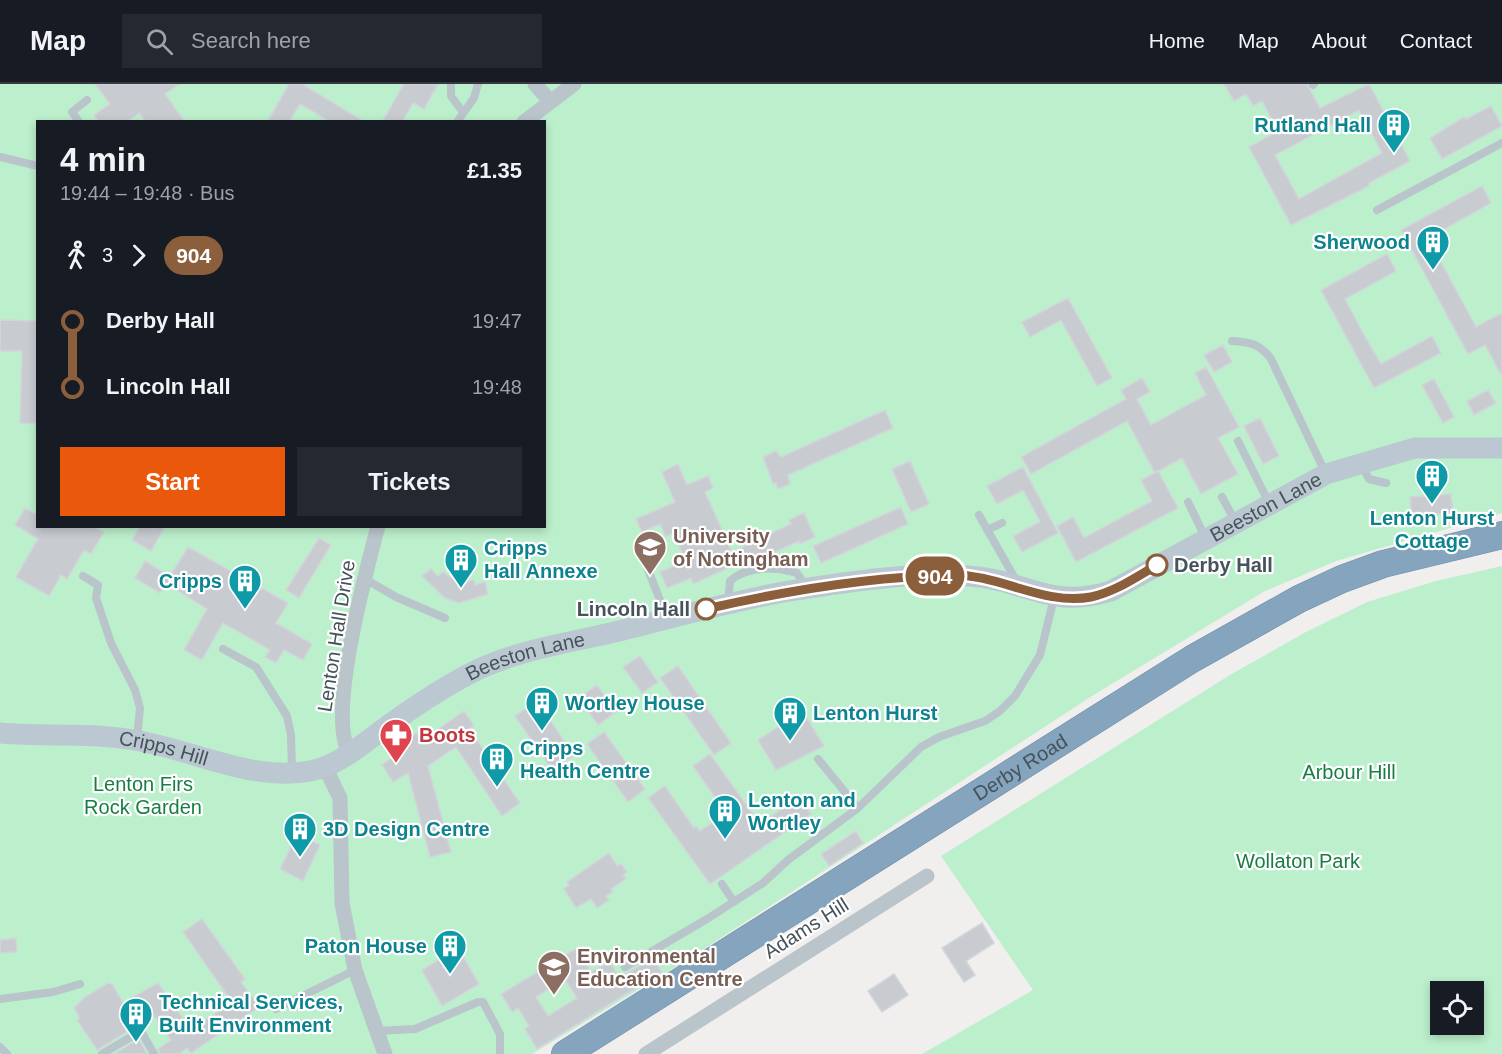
<!DOCTYPE html>
<html lang="en">
<head>
<meta charset="utf-8">
<style>
	body { margin:0; font-family:Arial,sans-serif; background:#242831; color:#f1f3f6; height:100vh; display:flex; flex-direction:column; font-size:22px; white-space:nowrap }
	* { box-sizing:border-box; margin:0 }
	p { font-size:20px; color:#9ea1a6 }
	.icon { flex:none; width:33px; height:33px; fill:none; stroke:currentColor; stroke-width:2; stroke-linecap:round; stroke-linejoin:round }
	.map { position:relative; flex:1; overflow:hidden }
	.side { position:absolute; left:36px; top:36px; width:510px; height:408px; display:flex; flex-direction:column; background:#171b24; border-radius:0px; box-shadow:0 3px 9px #0003 }
	.side>* { flex:none }
	.badge { padding:0 12px; border-radius:20px; font-size:21px; line-height:39px }
	.buttons { position:absolute; left:1430px; top:897px; display:grid; gap:12px }
	.buttons a { display:grid; place-items:center; width:54px; height:54px; border-radius:0px; background:#171b24; box-shadow:0 3px 9px #0003; font-size:30px }
	.map>.badge { position:absolute; translate:-50% -50%; box-shadow:0 0 0 3px #fff }
	.legs { display:flex; align-items:center; gap:9px; height:66px; padding:0 24px; font-size:20px }
	.legs p { margin-inline-start:auto }
	.summary { display:flex; align-items:center; justify-content:space-between; height:102px; padding:0 24px }
	h1 { font-size:33px; font-weight:700; line-height:45px }
	.cta { display:flex; gap:12px; margin-top:auto; padding:12px 24px }
	.cta a { flex:1; height:69px; border-radius:0px; background:#ea580c; color:#fff; font-size:24px; font-weight:700; line-height:69px; text-align:center }
	.cta a+a { background:#242831; color:#f1f3f6 }
	ul { padding:0 24px; list-style:none }
	li { display:flex; align-items:center; gap:21px; height:66px; font-size:22px }
	li i { display:grid; place-items:center; width:9px; height:100%; margin:0 8px; background:currentColor }
	li i::after { content:''; width:15px; height:15px; margin:-8px; border:4px solid; border-radius:50%; background:#171b24 }
	li p { margin-inline-start:auto }
	li:first-child i { background:linear-gradient(#0000 50%,currentColor 0) }
	li:last-child i { background:linear-gradient(currentColor 50%,#0000 0) }
	header { display:flex; align-items:center; gap:36px; box-sizing:border-box; height:84px; padding:0 30px; background:#171b24; border-bottom:2px solid #363941 }
	header strong { font-size:28px }
	nav { display:flex; gap:33px; margin-inline-start:auto; font-size:21px }
	.search { width:420px; height:54px; background:#242831; display:flex; align-items:center; gap:15px; box-sizing:border-box; padding:0 21px; border-radius:0px; color:#9ea1a6; font-size:22px }
	.map>svg:first-child { display:block }
	.green { fill:#bcefcc; fill-rule:evenodd }
	.building { fill:#c8ccd1; stroke:#d2d5da; stroke-width:1.5; fill-rule:evenodd }
	.lines { fill:none; stroke-linecap:round; stroke-linejoin:round }
	.highway-casing { stroke:#718fa9; stroke-width:28 }
	.lane { stroke:#b9c4cb; stroke-width:8 }
	.street { stroke:#b9c4cb; stroke-width:15 }
	.secondary { stroke:#bbc8d2; stroke-width:21 }
	.highway { stroke:#85a4bd; stroke-width:27 }
	.line-1-casing { stroke:#fff; stroke-width:14 }
	.line-1 { stroke:#8b5e3c; stroke-width:9 }
	.stop-1-dot { fill:#fff; stroke:#8b5e3c; stroke-width:3 }
	.labels { text-anchor:middle; stroke-width:4.5; stroke-linejoin:round; paint-order:stroke }
	.culture-label { font-size:20px; font-weight:bold; fill:#0d838f; stroke:#fff; text-anchor:start }
	.street-label { font-size:20px; fill:#46535b; stroke:#fff }
	.education-label { font-size:20px; font-weight:bold; fill:#785e54; stroke:#fff; text-anchor:start }
	.stop-label { font-size:20px; font-weight:bold; fill:#46535b; stroke:#fff; text-anchor:start }
	.health-label { font-size:20px; font-weight:bold; fill:#be3a42; stroke:#fff; text-anchor:start }
	.park-label { font-size:20px; fill:#177d43; stroke:#fff }
</style>
</head>
<body>
<header>
<strong>Map</strong>
<div class="search"><svg class="icon" aria-label="search" viewBox="0 0 24 24"><circle cx="10" cy="10" r="6"/><path d="M15 15l6 6"/></svg>Search here</div>
<nav><a>Home</a><a>Map</a><a>About</a><a>Contact</a></nav>
</header>
<div class="map">
<svg width="1502" height="970" viewBox="0 0 1502 970">
	<rect width="100%" height="100%" fill="#f1eeee"/>
	<path class="green" d="M0 0H1502V429L1336 477 1265 507 1092 612 684 878 532 970H0ZM38 38H544V442H38Z
		M1502 482V970H922L1033 906 941 772 1230 591 1304 549 1367 518 1436 497ZM1440 908H1473V940H1440Z"/>
	<path class="building" d="M95 0H180L165 10 185 38H146L139 29 127 38H99L94 31 110 20Z
		M289 0H302L365 38H330L300 20 289 38H267Z
		M404 0H438L424 25 413 19 402 38H382Z
		M1224 0H1307L1320 24 1369 0 1410 77 1369 99V102L1291 141 1249 63 1278 47 1262 17 1253 22 1246 10 1234 17ZM1359 26 1382 69 1299 115 1275 71Z
		M1491 22 1502 42 1442 75 1430 54 1464 33 1466 35Z
		M1482 102 1491 119 1428 154 1476 243 1502 229V292L1485 261 1468 270 1401 146Z
		M1387 170 1396 187 1345 215 1364 251 1381 280 1432 252 1441 269 1374 304 1321 206Z
		M1068 214 1112 294 1097 302 1061 236 1030 253 1022 238Z
		M0 236 38 237V340L20 339 22 267H0Z
		M1223 261 1232 278 1214 288 1204 271Z
		M1206 283 1239 343 1218 354 1238 390 1201 410 1182 374 1155 389 1127 337 1031 390 1021 373 1126 315 1121 306 1142 294 1150 308 1137 315 1151 341 1206 311 1195 289Z
		M1434 295 1454 333 1443 339 1422 301Z
		M1488 306 1496 319 1474 331 1467 317Z
		M885 326 893 344 788 391 790 400 778 405 776 399 773 400 763 373 776 367 781 373Z
		M1260 334 1279 372 1263 380 1244 342Z
		M910 377 929 420 911 428 892 385Z
		M678 380 687 401 708 392 713 404 705 408 732 468 791 440 789 436 804 429 815 453 800 460 799 457 750 479 748 475 693 500 691 494 667 504 660 488 686 477 673 449 666 453 660 440 642 448 636 435 675 418 662 388Z
		M1023 383 1058 449 1022 468 1013 452 1040 438 1034 426 1023 406 997 420 987 402Z
		M1158 387 1178 424 1076 478 1057 442 1073 433 1084 454 1152 417 1141 396Z
		M1451 410 1453 429 1412 432 1410 413Z
		M901 423 908 440 821 479 813 462Z
		M25 424 38 431V442H93L104 448 91 470 84 466 67 495 61 491 49 512 16 493 38 455 15 441Z
		M140 442H165L151 467 132 456Z
		M319 454 331 461 299 514 286 506Z
		M188 463 288 519 276 539 312 560 303 576 284 566 276 579 265 573 270 566 223 539 202 576 184 566 207 525 166 499 160 509 135 494 145 477 170 492Z
		M431 485 438 492 443 488 460 499 474 496 475 501 485 498 488 510 459 519 445 514 422 492Z
		M640 572 658 598 642 609 623 583Z
		M678 582 731 659 714 671 660 594Z
		M597 601 616 628 598 641 579 614Z
		M537 617 574 671 552 686 515 632Z
		M464 627 474 642 469 645 520 719 502 732 456 663 428 682 451 768 430 773 408 689 393 698 382 681 401 667 398 655 419 649 421 657Z
		M803 627 824 662 776 686 758 656Z
		M604 648 645 705 628 718 587 660Z
		M710 670 760 740 799 712 811 730 710 800 648 714 665 702 694 744 696 742 700 747 726 729 693 682Z
		M856 747 863 759 829 782 821 770Z
		M297 750 320 761 303 797 280 785Z
		M609 769 617 782 621 780 627 788 623 791 626 795 611 805 613 808 606 812 609 816 597 824 591 815 576 824 564 805 569 801 567 798Z
		M202 835 245 895 241 898 259 923 191 969 187 964 179 970H160L158 965 171 956 152 929 133 940 135 943 97 966 77 936 80 934 74 924 85 913 108 899 112 900 123 919 158 899 191 946 232 918 183 848Z
		M982 839 994 859 966 877 975 891 964 898 942 864Z
		M16 854 17 868 0 869V856Z
		M577 864 591 888 610 877 619 894 652 874 662 888 537 965 525 945 529 942 518 924 512 928 501 910ZM565 895 577 914 548 932 536 913Z
		M461 869 479 900 442 922 422 886 440 875 443 880Z
		M894 890 908 911 882 928 868 907Z
		M139 955 147 970H114Z"/>
	<g class="lines">
		<g class="highway-casing">
			<g id="highway">
				<path id="s2" d="M565 970 1192 575 1299 515 1342 495 1383 480 1502 451"/>
			</g>
		</g>
		<path class="lane" d="M451 0V12L462 27
			M1313 1 1314 0
			M79 38 72 28 87 16
			M457 38 474 14 478 0
			M0 73 38 82
			M1377 126 1502 59
			M1232 257C1250 258 1260 260 1271 275L1326 390
			M1238 357 1269 419
			M1361 380 1369 395 1386 399
			M1222 413 1235 437
			M1188 418 1205 453
			M979 431 1017 498
			M987 446 1002 439
			M638 460 667 534
			M83 492 98 501 96 514 111 559 135 606 140 624 137 655
			M365 495 396 513 445 534
			M728 519 730 497C748 481 776 483 797 489L805 501
			M223 565 256 583 287 632 291 651 292 688
			M818 675 858 724
			M722 800 734 818
			M625 883 707 835 763 799 788 776 858 724 921 663 939 653 985 637 1000 627 1015 612 1040 571 1054 514
			M0 915 53 908 80 900
			M276 925 355 886
			M376 947 415 945 478 918H483L500 950V970
			M0 963 7 970
			M102 970 141 947 154 970"/>
		<path class="street" d="M535 0 550 17
			M524 38 574 0
			M349 668C327 630 366 488 378 442
			M325 683 340 714 342 819 355 886 385 970
			M646 970 927 792"/>
		<path class="secondary" id="s1" d="M0 649C45 653 87 648 134 656 191 665 251 698 310 687 339 682 366 657 390 640 418 620 448 600 479 585 523 565 572 558 619 547 676 533 732 517 789 507 847 498 910 488 969 492 1027 496 1048 526 1111 507L1326 390 1415 364H1502"/>
		<use href="#highway" class="highway"/>
	</g>
	<g class="lines">
		<g class="line-1-casing">
			<path id="line-1" d="M706 525C785 507 867 493 949 491 998 489 1043 522 1091 513 1115 508 1136 493 1157 481"/>
		</g>
		<use href="#line-1" class="line-1"/>
	</g>
	<defs>
		<g id="building-pin" transform="scale(1.725)"><path d="M0 17L-7.5 6A9.5 9.5 0 1 1 7.5 6Z" fill="#0f9aa8" stroke="#fff"/><path d="M-4-6H4V6H1V3H-1V6H-4ZM-2.5-4.3h1.7v1.8h-1.7ZM.8-4.3h1.7v1.8H.8ZM-2.5-1h1.7V.8h-1.7ZM.8-1h1.7V.8H.8Z" fill="#fff"/></g>
		<g id="university-pin" transform="scale(1.725)"><path d="M0 17L-7.5 6A9.5 9.5 0 1 1 7.5 6Z" fill="#8d6e63" stroke="#fff"/><path d="M0-5L7-2L0 1L-7-2ZM-4 1L0 2.5L4 1V4Q0 6-4 4Z" fill="#fff"/></g>
		<g id="pharmacy-pin" transform="scale(1.725)"><path d="M0 17L-7.5 6A9.5 9.5 0 1 1 7.5 6Z" fill="#e0444e" stroke="#fff"/><path d="M-2-6h4v4h4v4h-4v4h-4v-4h-4v-4h4Z" fill="#fff"/></g>
		<g id="school-pin" transform="scale(1.725)"><path d="M0 17L-7.5 6A9.5 9.5 0 1 1 7.5 6Z" fill="#8d6e63" stroke="#fff"/><path d="M0-5L7-2L0 1L-7-2ZM-4 1L0 2.5L4 1V4Q0 6-4 4Z" fill="#fff"/></g>
	</defs>
	<g fill-rule="evenodd">
		<use href="#building-pin" x="1394" y="41"/>
		<use href="#building-pin" x="1433" y="158"/>
		<use href="#building-pin" x="1432" y="392"/>
		<use href="#university-pin" x="650" y="463"/>
		<use href="#building-pin" x="461" y="476"/>
		<use href="#building-pin" x="245" y="497"/>
		<use href="#building-pin" x="542" y="619"/>
		<use href="#building-pin" x="790" y="629"/>
		<use href="#pharmacy-pin" x="396" y="651"/>
		<use href="#building-pin" x="497" y="675"/>
		<use href="#building-pin" x="725" y="727"/>
		<use href="#building-pin" x="300" y="745"/>
		<use href="#building-pin" x="450" y="862"/>
		<use href="#school-pin" x="554" y="883"/>
		<use href="#building-pin" x="136" y="930"/>
	</g>
	<g class="stop-1-dot">
		<circle cx="1157" cy="481" r="10"/>
		<circle cx="706" cy="525" r="10"/>
	</g>
	<g class="labels">
		<g class="culture-label">
			<text x="1371" y="48" text-anchor="end">Rutland Hall</text>
			<text x="1410" y="165" text-anchor="end">Sherwood</text>
			<text x="1432" y="441" text-anchor="middle">Lenton Hurst<tspan x="1432" dy="23">Cottage</tspan></text>
			<text x="484" y="471">Cripps<tspan x="484" dy="23">Hall Annexe</tspan></text>
			<text x="222" y="504" text-anchor="end">Cripps</text>
			<text x="565" y="626">Wortley House</text>
			<text x="813" y="636">Lenton Hurst</text>
			<text x="520" y="671">Cripps<tspan x="520" dy="23">Health Centre</tspan></text>
			<text x="748" y="723">Lenton and<tspan x="748" dy="23">Wortley</tspan></text>
			<text x="323" y="752">3D Design Centre</text>
			<text x="427" y="869" text-anchor="end">Paton House</text>
			<text x="159" y="925">Technical Services,<tspan x="159" dy="23">Built Environment</tspan></text>
		</g>
		<g class="street-label">
			<text dy="7" stroke="none"><textPath href="#s1" startOffset="1335">Beeston Lane</textPath></text>
			<text transform="translate(336 552) rotate(-81)" y="7">Lenton Hall Drive</text>
			<text dy="7" stroke="none"><textPath href="#s1" startOffset="561">Beeston Lane</textPath></text>
			<text dy="7" stroke="none"><textPath href="#s1" startOffset="165">Cripps Hill</textPath></text>
			<text dy="7" stroke="none"><textPath href="#s2" startOffset="538">Derby Road</textPath></text>
			<text transform="translate(806 844) rotate(-32)" y="7">Adams Hill</text>
		</g>
		<g class="education-label">
			<text x="673" y="459">University<tspan x="673" dy="23">of Nottingham</tspan></text>
			<text x="577" y="879">Environmental<tspan x="577" dy="23">Education Centre</tspan></text>
		</g>
		<g class="stop-label">
			<text x="1174" y="488">Derby Hall</text>
			<text x="690" y="532" text-anchor="end">Lincoln Hall</text>
		</g>
		<g class="health-label">
			<text x="419" y="658">Boots</text>
		</g>
		<g class="park-label">
			<text x="1349" y="695">Arbour Hill</text>
			<text x="143" y="707">Lenton Firs<tspan x="143" dy="23">Rock Garden</tspan></text>
			<text x="1298" y="784">Wollaton Park</text>
		</g>
	</g>
</svg>
<div class="buttons">
<a><svg class="icon" aria-label="locate" viewBox="0 0 24 24"><circle cx="12" cy="12" r="6"/><path d="M12 2v4M12 18v4M2 12h4M18 12h4"/></svg></a>
</div>
<b class="badge" style="left:935px;top:492px;background:#8b5e3c;color:#fff">904</b>
<section class="side">
<div class="summary"><div><h1>4 min</h1><p>19:44 – 19:48 · Bus</p></div><b>£1.35</b></div>
<div class="legs"><svg class="icon" aria-label="walk" viewBox="0 0 24 24"><circle cx="13" cy="4" r="2"/><path d="M13 8l-2 6 4 7M11 14l-3 7M7 12l3-4h3l4 4"/></svg>3<svg class="icon" aria-label="forward" viewBox="0 0 24 24"><path d="M9 5l7 7-7 7"/></svg><b class="badge" style="background:#8b5e3c;color:#fff">904</b></div>
<ul>
<li><i style="color:#8b5e3c"></i><b>Derby Hall</b><p>19:47</p></li>
<li><i style="color:#8b5e3c"></i><b>Lincoln Hall</b><p>19:48</p></li>
</ul>
<div class="cta"><a>Start</a><a>Tickets</a></div>
</section>
</div>
</body>
</html>
